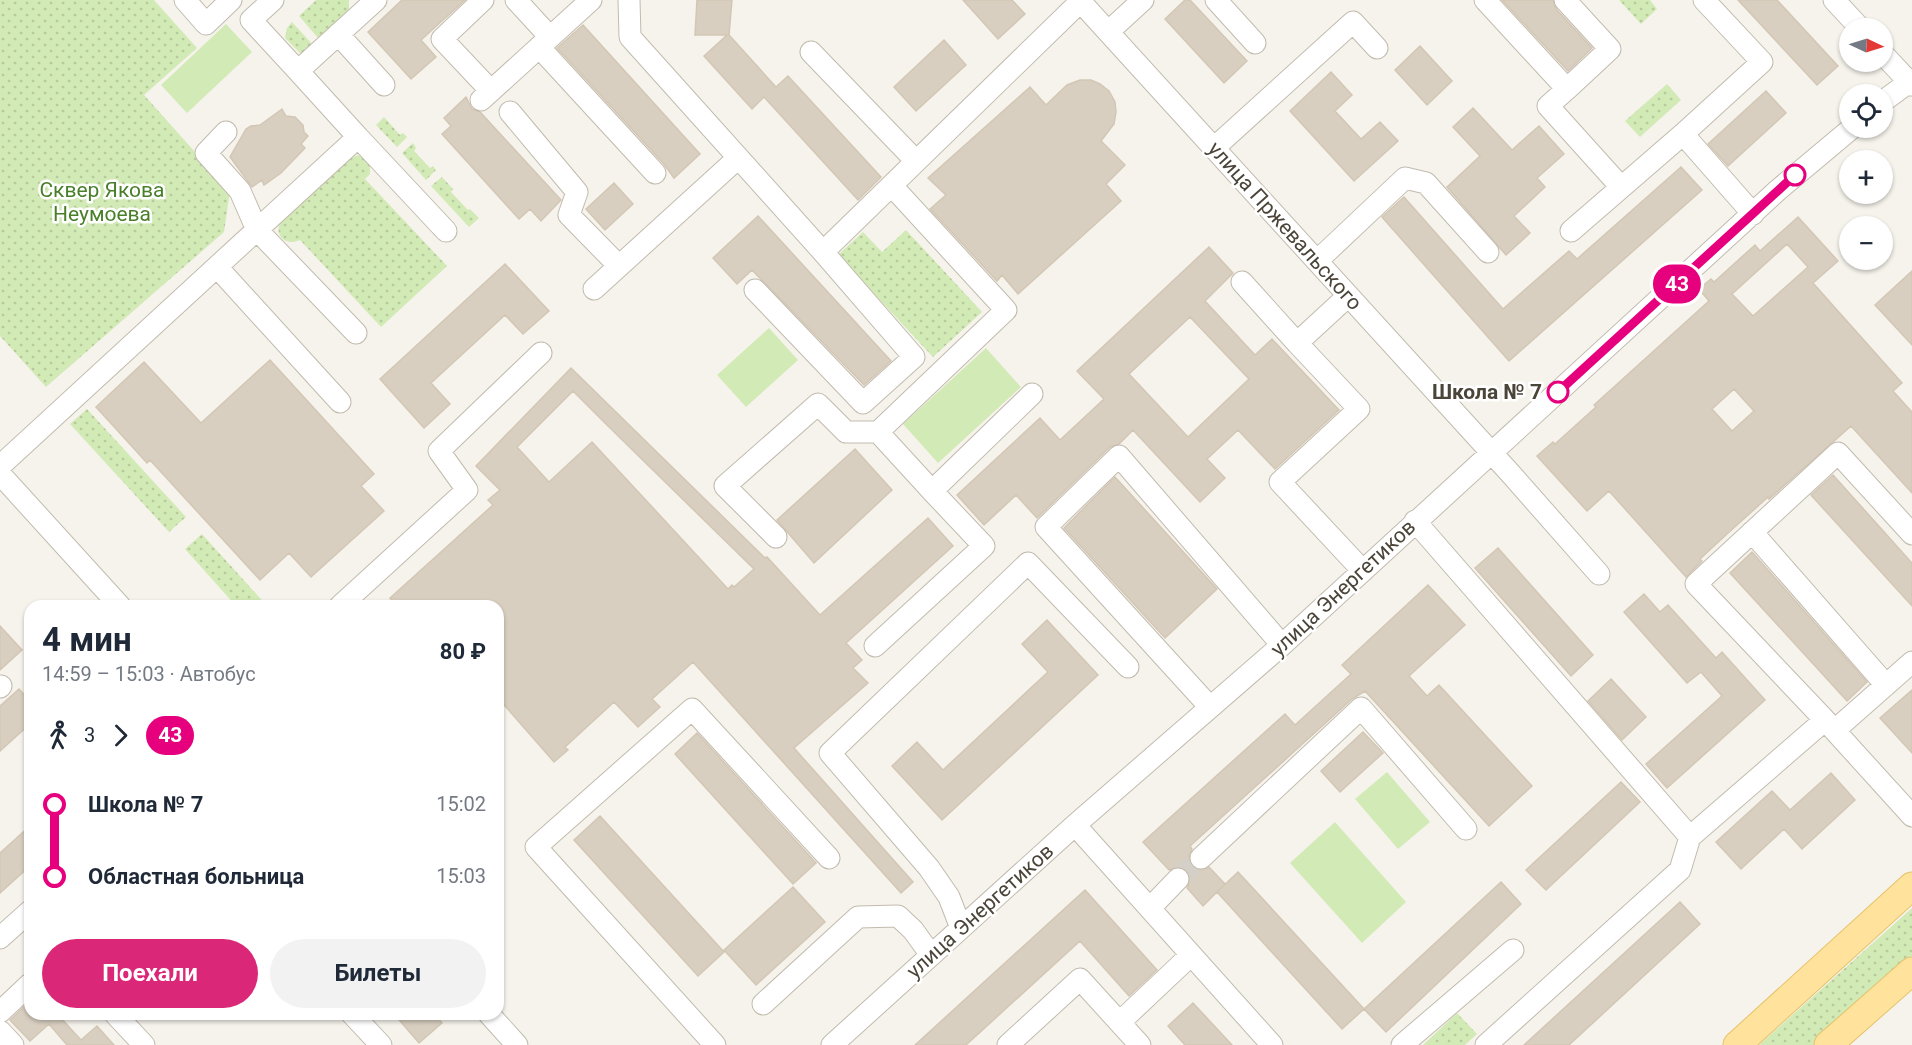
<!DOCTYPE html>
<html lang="ru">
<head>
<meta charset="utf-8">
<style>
	body { margin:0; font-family:Roboto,sans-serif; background:#f2f2f3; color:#1f2937; height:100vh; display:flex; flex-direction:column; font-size:22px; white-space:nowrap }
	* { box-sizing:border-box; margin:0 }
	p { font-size:20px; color:#747a83 }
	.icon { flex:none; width:33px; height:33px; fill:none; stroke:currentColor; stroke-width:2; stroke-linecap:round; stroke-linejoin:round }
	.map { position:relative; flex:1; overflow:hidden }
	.details { position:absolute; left:24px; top:600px; width:480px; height:420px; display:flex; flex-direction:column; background:#fff; border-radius:18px; box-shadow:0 2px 4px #0004 }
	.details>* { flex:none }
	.badge { padding:0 12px; border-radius:20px; font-size:21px; line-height:39px }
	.needle { width:39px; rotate:94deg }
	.fabs { position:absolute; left:1839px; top:18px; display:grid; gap:12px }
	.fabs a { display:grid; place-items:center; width:54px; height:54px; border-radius:50%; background:#fff; box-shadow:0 2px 4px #0004; font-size:30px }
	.map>.badge { position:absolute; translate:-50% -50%; box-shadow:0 0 0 3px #fff }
	.legs { display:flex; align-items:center; gap:9px; height:66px; padding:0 18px; font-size:20px }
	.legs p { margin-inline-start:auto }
	.headline { display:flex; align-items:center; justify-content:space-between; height:102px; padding:0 18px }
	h1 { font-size:33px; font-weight:700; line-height:45px }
	.cta { display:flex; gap:12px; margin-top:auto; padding:12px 18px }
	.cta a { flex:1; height:69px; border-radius:36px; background:#db2777; color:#fff; font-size:24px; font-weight:700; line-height:69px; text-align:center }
	.cta a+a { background:#f2f2f3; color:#1f2937 }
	ul { padding:0 18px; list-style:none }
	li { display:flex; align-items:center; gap:21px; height:72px; font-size:22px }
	li i { display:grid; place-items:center; width:9px; height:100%; margin:0 8px; background:currentColor }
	li i::after { content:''; width:15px; height:15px; margin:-8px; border:4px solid; border-radius:50%; background:#fff }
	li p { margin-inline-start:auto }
	li:first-child i { background:linear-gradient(#0000 50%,currentColor 0) }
	li:last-child i { background:linear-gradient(currentColor 50%,#0000 0) }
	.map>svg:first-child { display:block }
	.grass { fill:url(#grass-dots) }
	.pitch { fill:#d2eab5 }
	.building { fill:#d8cfc1; stroke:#d3c7b4; stroke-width:1.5; fill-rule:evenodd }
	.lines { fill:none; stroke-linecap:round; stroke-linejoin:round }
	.minor-tunnel { stroke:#d4d0c8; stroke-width:21; stroke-dasharray:21 10; stroke-linecap:butt }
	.minor-casing { stroke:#c2bbae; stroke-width:23 }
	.major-casing { stroke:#e6c16a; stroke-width:29 }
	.minor { stroke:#fff; stroke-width:21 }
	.major { stroke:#ffe39c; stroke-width:27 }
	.line-1-casing { stroke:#fff; stroke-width:14 }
	.line-1 { stroke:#e6007e; stroke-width:9 }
	.stop-1-dot { fill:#fff; stroke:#e6007e; stroke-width:3 }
	.labels { text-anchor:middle; stroke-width:5; stroke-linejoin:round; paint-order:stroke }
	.park-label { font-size:21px; fill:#4a7f2a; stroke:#fff }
	.street-label { font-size:21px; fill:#4b4439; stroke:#fff }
	.stop-label { font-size:21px; font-weight:bold; fill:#4b4439; stroke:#fff; text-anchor:end }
</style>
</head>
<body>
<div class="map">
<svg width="1912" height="1045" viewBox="0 0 1912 1045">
	<defs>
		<pattern id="grass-dots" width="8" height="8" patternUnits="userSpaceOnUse" patternTransform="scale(1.5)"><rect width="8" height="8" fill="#d2eab5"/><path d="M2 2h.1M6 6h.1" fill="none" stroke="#b6ca9c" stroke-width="1.8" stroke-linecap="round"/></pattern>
	</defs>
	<rect width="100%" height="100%" fill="#f6f3ec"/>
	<path class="grass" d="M0 0H154L197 48 144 95 230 191 224 232 46 387 0 336Z
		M316 0H349V12L319 39 299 16Z
		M1619 0H1650L1657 9 1641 24Z
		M292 22 313 45 302 55 285 38 287 28Z
		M1667 84 1681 100 1640 137 1625 121Z
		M384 117 400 135 403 133 407 137 397 147 376 125Z
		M413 143 416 148 414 151 430 168 433 166 436 170 426 180 402 153Z
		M358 155 364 157 370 163V174L365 179 447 266 381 327 300 240C285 247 272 234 282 220L349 159Z
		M442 177 453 189 451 192 468 210 470 209 479 218 469 227 431 186Z
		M906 230 982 312 933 357 838 255 863 232 882 252Z
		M87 409 186 517 169 532 70 424Z
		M202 534 267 606H236L185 549Z
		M1912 908V956L1814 1045H1759Z
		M1457 1013 1477 1034 1465 1045H1423Z"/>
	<path class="pitch" d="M226 24 252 52 187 113 161 85Z
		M769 328 798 360 746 407 717 375Z
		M986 348 1021 387 938 463 903 424Z
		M1387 772 1430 822 1398 849 1355 799Z
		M1335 822 1406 902 1362 943 1290 863Z"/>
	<path class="building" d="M402 0H465L421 40 436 57 411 79 368 32Z
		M697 0H732L729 35 776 87 788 76 881 177 858 200 764 97 752 109 704 56 727 35H695Z
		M963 0H1012L1025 14 998 39Z
		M1185 0H1190L1247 61 1224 83 1165 19Z
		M1502 0H1553L1556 9 1592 48 1568 71Z
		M1738 0H1777L1838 66 1817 85Z
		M583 25 700 154 674 178 664 164 557 48Z
		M944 40 966 65 916 111 894 87Z
		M1420 46 1452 81 1427 105 1395 70Z
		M1331 72 1352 95 1335 111 1361 139 1380 122 1398 141 1354 181 1290 111Z
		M1080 80H1091L1100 84 1109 91 1115 102 1116 112 1114 124 1101 141 1125 165 1106 184 1121 201 1018 294 1002 275 997 281 930 209 946 195 928 178 1030 87 1046 105 1067 85Z
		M1766 91 1786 113 1728 166 1708 144Z
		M466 97 472 109 480 112 561 200 541 221 530 209 519 219 442 134 451 126 444 118Z
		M1473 108 1512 150 1539 126 1564 154 1537 178 1545 187 1514 216 1530 233 1506 255 1447 187 1480 156 1453 127Z
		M282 109 286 116 295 117 303 125 304 132 308 136 301 144 305 148 281 173 264 185 262 180 252 187 230 157 246 129 251 126 260 125Z
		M1681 167 1702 190 1509 361 1382 217 1404 197 1503 309 1569 251 1577 259Z
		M614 183 633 204 605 230 586 209Z
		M758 216 891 361 864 385 752 270 737 284 713 258Z
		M1798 217 1838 261 1813 283 1902 383 1893 391 1912 412V493L1851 426 1769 499 1768 497 1727 534 1700 559 1702 561 1686 577 1609 491 1587 511 1537 456 1553 442 1555 444 1596 407 1594 405 1709 301 1699 289 1711 279 1714 282 1755 245 1760 251ZM1787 244 1808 267 1753 316 1732 294ZM1734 389 1754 411 1732 431 1712 409Z
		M1209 247 1233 273 1205 301 1255 355 1272 339 1339 410 1275 469 1238 430 1207 459 1225 478 1200 502 1133 430 1119 444 1110 447 1037 518 1016 495 984 525 957 495 1040 418 1060 440 1104 399 1077 371ZM1190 317 1249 379 1188 437 1129 374Z
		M505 264 549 311 523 334 505 315 431 383 450 404 424 428 380 379Z
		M1912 271V345L1875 305Z
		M270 360 374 474 361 486 384 511 311 577 289 553 260 580 150 460 147 463 96 407 144 362 201 423Z
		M571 368 765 558 767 557 820 615 928 518 953 546 846 643 862 660 853 668 868 683 794 748 913 882 901 893 693 662 652 699 660 707 638 727 614 702 565 747 568 750 554 762 498 698V606H397L390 598 493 505 488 500 500 490 476 466ZM573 391 609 427 754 569 734 587 732 585 728 589 592 442 549 482 517 447Z
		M855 449 892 490 814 563 777 520Z
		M1833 475 1912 563V606L1811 495Z
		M1115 477 1217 589 1165 638 1064 528Z
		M1498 548 1593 655 1571 676 1475 568Z
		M1752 552 1867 682 1847 701 1730 573Z
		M1428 585 1465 625 1409 676 1427 696 1439 685 1532 786 1489 826 1365 691 1352 699 1190 846 1192 849 1189 855 1191 866 1198 870 1209 867 1225 884 1203 906 1187 888 1190 882 1187 870 1180 867 1169 870 1143 842 1285 714 1295 725 1351 674 1342 665Z
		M1644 594 1660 612 1668 605 1716 658 1722 652 1765 700 1667 788 1646 764 1722 696 1701 672 1687 683 1624 612Z
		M1047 620 1098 675 942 820 892 766 917 742 943 770 1048 672 1022 644Z
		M0 626 22 650 0 670Z
		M1611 679 1646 717 1622 740 1588 701Z
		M19 689 30 701V724L0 751V706Z
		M1912 690V753L1880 718Z
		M1363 732 1383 753 1340 792 1321 771Z
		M697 733 816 863 793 884 675 754Z
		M1831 773 1855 800 1802 849 1784 829 1741 869 1716 842 1772 791 1790 810Z
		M1621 782 1640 802 1546 890 1526 870Z
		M600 816 724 952 698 976 574 840Z
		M30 826V866L0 893V853Z
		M1238 872 1364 1009 1342 1029 1217 892Z
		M1501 882 1521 904 1386 1032 1364 1009Z
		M793 887 825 922 756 985 724 950Z
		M1085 890 1157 970 1129 996 1080 941 966 1045H915Z
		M1680 902 1700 924 1569 1045H1524Z
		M30 1001V1014H60L59 1016 81 1040 97 1026 114 1045H67L49 1024 30 1041 10 1020Z
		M1193 1003 1232 1045H1185L1168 1026Z
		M394 1014H434L442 1023 419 1043Z"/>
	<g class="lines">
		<path class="minor-tunnel" d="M1178 879 1201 858"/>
		<g class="minor-casing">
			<path id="minor" d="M185 0 206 24 231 0
				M273 0 251 20 298 71
				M483 0 442 39 491 91
				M516 0 550 37
				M629 0 630 37 823 252 914 357 863 403 755 290
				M1079 0 1510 473 1599 574
				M1216 0 1255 43
				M1485 0 1567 89 1610 49 1565 0
				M1834 0 1860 28
				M1108 32 1143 0
				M338 34 384 85
				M539 47 655 173
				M811 52 916 161
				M1882 53 1912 85
				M1567 89 1548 106 1621 187
				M481 100 591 0
				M1882 102 1912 80
				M510 112 577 192 569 215 619 266
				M226 132 206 153 240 191 257 230 356 333
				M1683 134 1753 214
				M358 137 446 231
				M1214 148 1353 22 1377 48
				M892 186 1006 310 878 432 932 491 1032 394
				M1571 231 1683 134 1762 62 1704 0
				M823 252 1081 1
				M1317 261 1405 178 1426 183 1488 252
				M217 267 340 402
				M1242 282 1297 343
				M594 289 738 158
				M1348 296 1297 343 1359 409 1280 482 1363 571
				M0 466 358 137 298 71 376 0
				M0 474 120 606
				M1415 521 1690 837
				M1752 532 1886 685
				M1912 534 1838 453 1696 584 1825 720 1912 816
				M776 537 725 486 818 404 846 432H878
				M340 606 467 490 439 451 541 353
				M875 646 984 546 932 491
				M0 687 1 686
				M1209 706 1046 527 1119 456 1282 645
				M1835 730 1912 662
				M1075 825 1272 1045
				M1201 858 1361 708 1466 829
				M1150 908 1178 879
				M961 928 949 897 929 868 830 753 1028 563 1128 667
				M0 938 30 911
				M763 1004 858 917 898 916 913 930 931 955
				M0 1012 30 984
				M115 1014 144 1045
				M352 1014 381 1045
				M489 1014 517 1045
				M1120 1022 1191 955
				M0 1031 13 1045
				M715 1045 536 847 692 709 829 858
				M832 1045 1075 825 1282 645 1778 190 1852 128
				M1008 1045 1080 979 1140 1045
				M1402 1045 1513 950
				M1486 1045 1680 870 1690 837 1825 720"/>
		</g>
		<g class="major-casing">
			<path id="major" d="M1737 1045 1912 886
				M1828 1045 1912 971"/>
		</g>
		<use href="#minor" class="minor"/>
		<use href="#major" class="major"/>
	</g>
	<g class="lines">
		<g class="line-1-casing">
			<path id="line-1" d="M1558 392 1795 175"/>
		</g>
		<use href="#line-1" class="line-1"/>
	</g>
	<g class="stop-1-dot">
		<circle cx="1795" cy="175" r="10"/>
		<circle cx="1558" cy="392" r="10"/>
	</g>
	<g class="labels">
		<g class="park-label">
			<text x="102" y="197">Сквер Якова<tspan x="102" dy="24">Неумоева</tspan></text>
		</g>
		<g class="street-label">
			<text transform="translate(1285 226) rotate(48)" y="7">улица Пржевальского</text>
			<text transform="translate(1343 588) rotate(-43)" y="7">улица Энергетиков</text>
			<text transform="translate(980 911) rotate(-42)" y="7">улица Энергетиков</text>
		</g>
		<g class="stop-label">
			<text x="1542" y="399">Школа № 7</text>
		</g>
	</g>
</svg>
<div class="fabs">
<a><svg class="needle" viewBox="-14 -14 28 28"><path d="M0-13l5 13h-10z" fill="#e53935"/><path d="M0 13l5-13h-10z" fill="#747a83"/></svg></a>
<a><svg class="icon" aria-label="locate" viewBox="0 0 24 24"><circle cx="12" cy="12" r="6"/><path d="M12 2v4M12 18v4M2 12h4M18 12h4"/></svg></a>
<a>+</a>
<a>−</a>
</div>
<b class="badge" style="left:1677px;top:284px;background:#e6007e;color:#fff">43</b>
<section class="details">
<div class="headline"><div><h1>4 мин</h1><p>14:59 – 15:03 · Автобус</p></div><b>80 ₽</b></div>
<div class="legs"><svg class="icon" aria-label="walk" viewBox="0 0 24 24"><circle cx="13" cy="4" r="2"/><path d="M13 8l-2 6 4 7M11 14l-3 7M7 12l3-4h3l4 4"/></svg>3<svg class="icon" aria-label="forward" viewBox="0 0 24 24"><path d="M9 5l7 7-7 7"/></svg><b class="badge" style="background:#e6007e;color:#fff">43</b></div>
<ul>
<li><i style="color:#e6007e"></i><b>Школа № 7</b><p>15:02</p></li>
<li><i style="color:#e6007e"></i><b>Областная больница</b><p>15:03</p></li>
</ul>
<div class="cta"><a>Поехали</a><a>Билеты</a></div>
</section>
</div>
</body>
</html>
